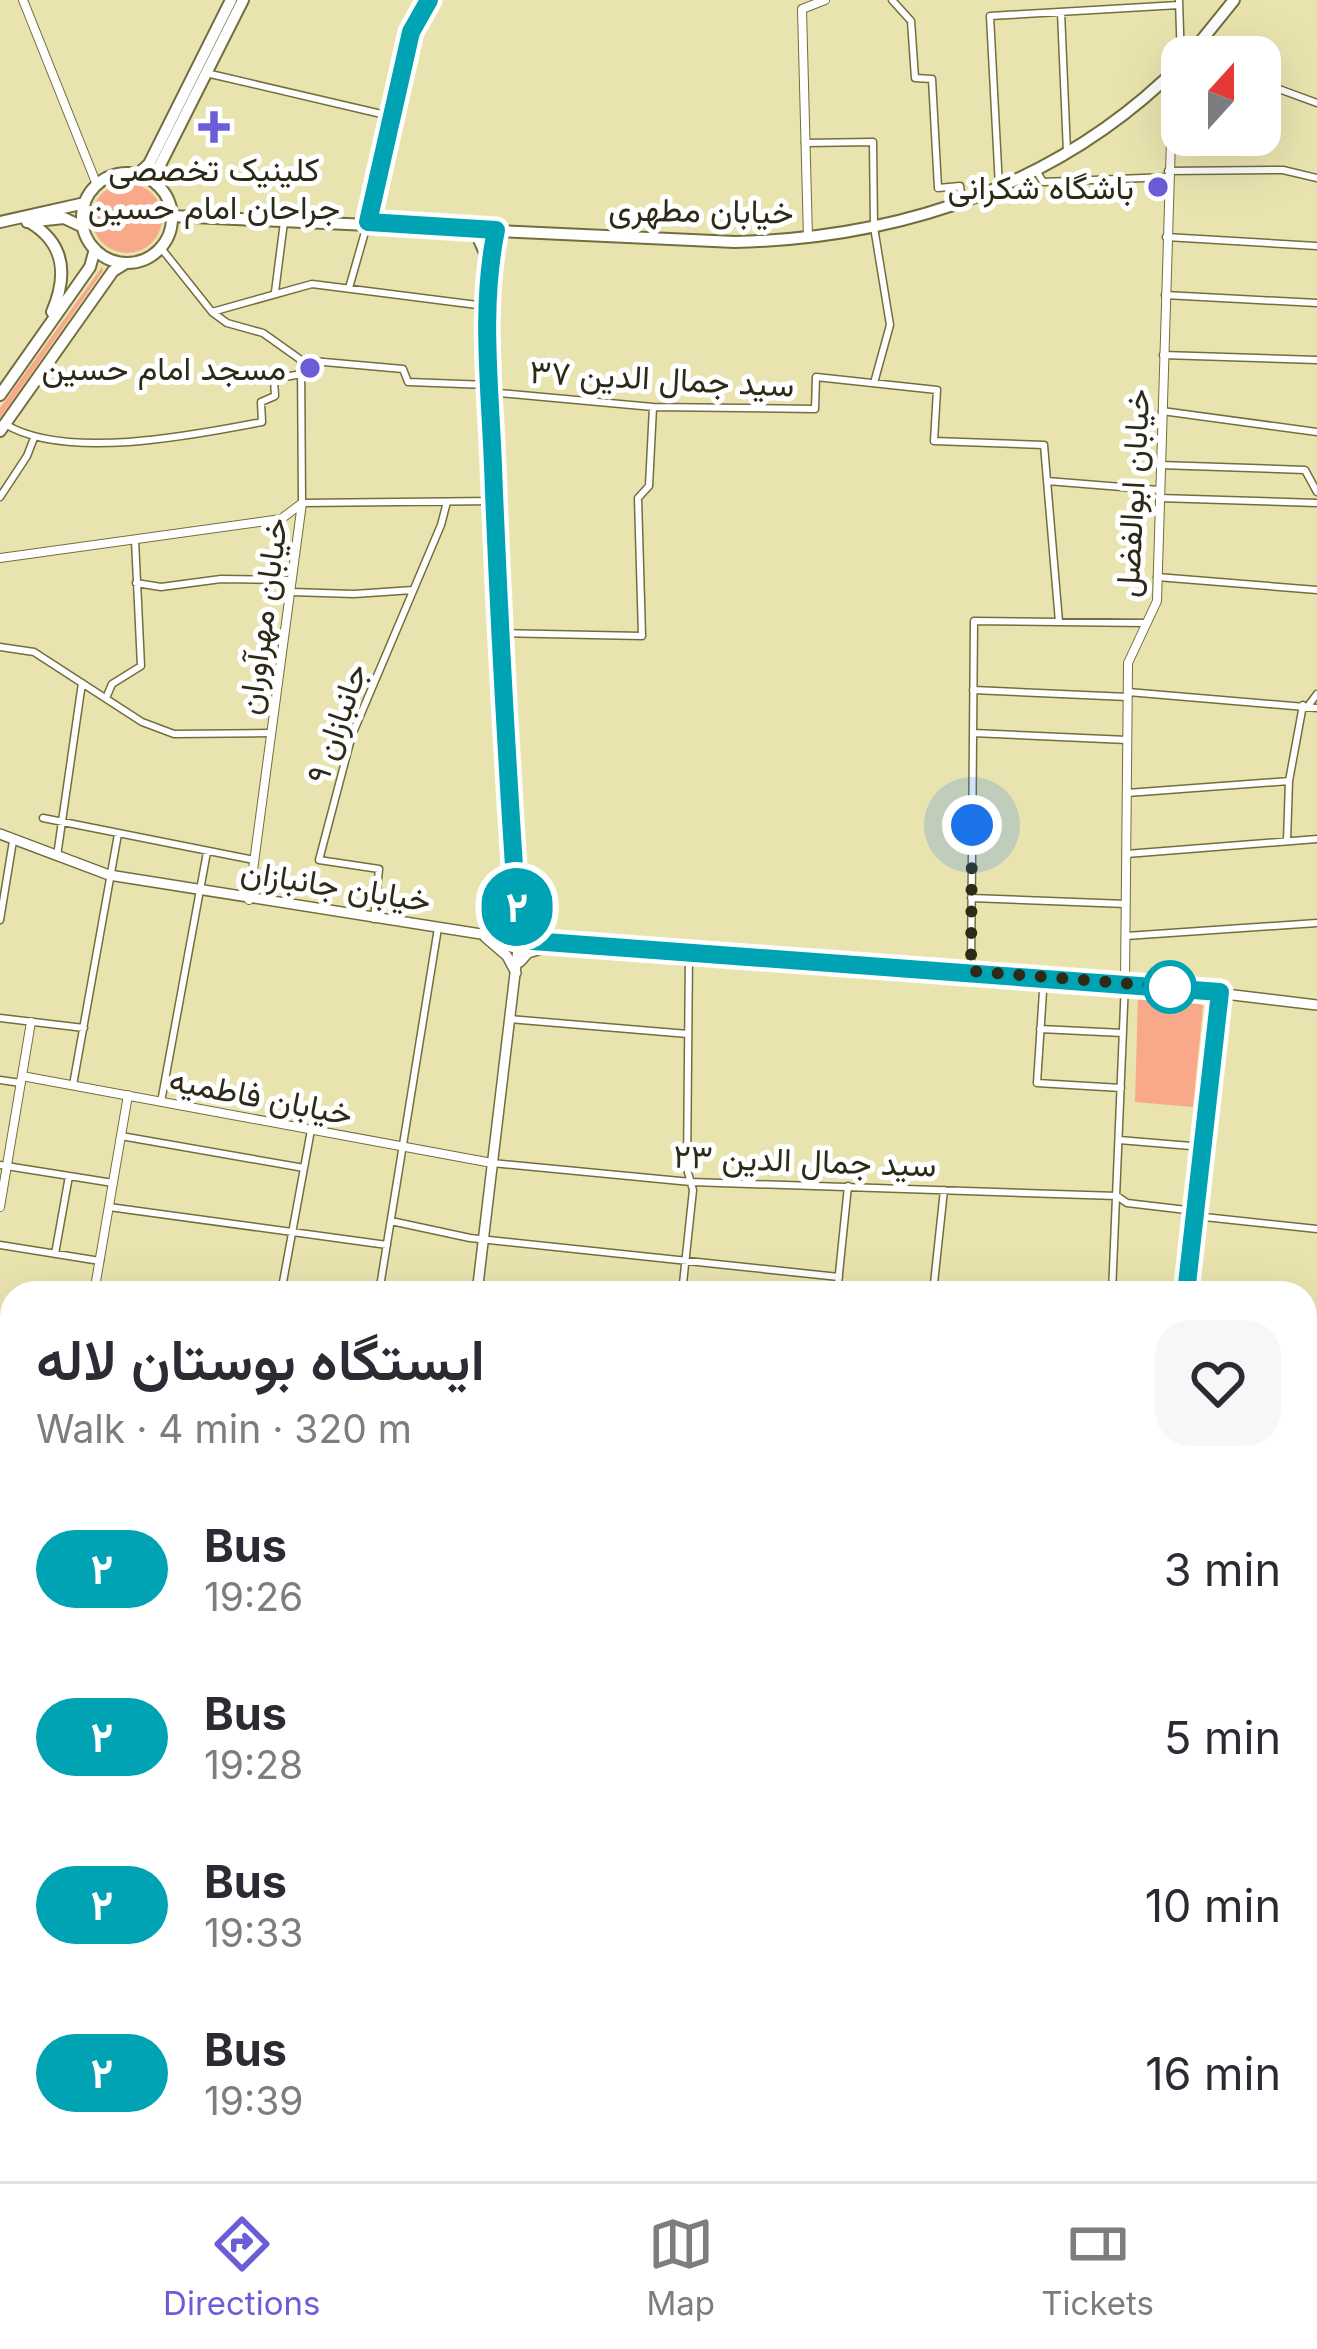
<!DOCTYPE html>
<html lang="en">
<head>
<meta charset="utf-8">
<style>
	body { margin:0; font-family:Inter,Vazirmatn,sans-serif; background:#f7f7f7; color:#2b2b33; height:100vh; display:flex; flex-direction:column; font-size:45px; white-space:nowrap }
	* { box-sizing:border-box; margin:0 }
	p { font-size:39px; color:#7c7c81 }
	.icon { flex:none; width:66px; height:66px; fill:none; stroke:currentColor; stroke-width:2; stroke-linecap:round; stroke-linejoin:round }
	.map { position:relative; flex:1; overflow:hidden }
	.side { position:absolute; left:0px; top:1281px; width:1317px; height:900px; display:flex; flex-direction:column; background:#fff; border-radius:36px 36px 0 0; box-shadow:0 12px 48px #0002 }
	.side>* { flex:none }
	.badge { padding:0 24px; border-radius:39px; font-size:42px; line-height:78px }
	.needle { width:78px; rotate:21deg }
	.fabs { position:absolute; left:1161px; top:36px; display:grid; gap:24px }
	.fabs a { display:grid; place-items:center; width:120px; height:120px; border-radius:24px; background:#fff; box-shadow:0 12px 48px #0002; font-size:60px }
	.you { position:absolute; width:60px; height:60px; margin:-30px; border:9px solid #fff; border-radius:50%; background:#1a73e8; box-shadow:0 0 0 18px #1a73e833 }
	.map>.badge { position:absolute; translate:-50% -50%; box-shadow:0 0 0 6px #fff }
	.round { display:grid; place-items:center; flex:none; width:126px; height:126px; border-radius:36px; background:#f7f7f7 }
	.overview { display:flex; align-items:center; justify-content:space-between; height:204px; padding:0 36px }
	h1 { font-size:57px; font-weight:600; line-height:90px }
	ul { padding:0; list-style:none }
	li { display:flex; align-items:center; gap:36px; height:168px; padding:0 36px }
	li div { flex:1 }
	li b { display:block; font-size:45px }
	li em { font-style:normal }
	li .badge { min-width:132px; font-weight:700; text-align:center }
	.tabs { display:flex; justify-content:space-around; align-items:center; height:168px; border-top:3px solid #e1e1e2; background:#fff; font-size:33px; color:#7c7c81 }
	.tabs a { display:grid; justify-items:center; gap:6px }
	.tabs .active { color:#6a5dd7 }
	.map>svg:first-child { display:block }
	.green { fill:#f7a989 }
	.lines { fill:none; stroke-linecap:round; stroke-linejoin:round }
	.minor-casing { stroke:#736e3d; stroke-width:9 }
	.tertiary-casing { stroke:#736e3d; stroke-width:10 }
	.secondary-casing { stroke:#736e3d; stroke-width:12 }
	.primary-casing { stroke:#736e3d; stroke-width:14 }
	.minor { stroke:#fff; stroke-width:6 }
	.tertiary { stroke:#fff; stroke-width:8 }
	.secondary { stroke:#fff; stroke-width:9 }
	.primary { stroke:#fff; stroke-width:10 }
	.line-casing { stroke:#fff; stroke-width:27 }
	.line { stroke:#00a3b4; stroke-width:18 }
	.walk { stroke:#2d2b17; stroke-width:12; stroke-dasharray:0 21.6 }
	.poi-dot { fill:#6a5dd7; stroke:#fff; stroke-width:4.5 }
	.stop-dot { fill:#fff; stroke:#00a3b4; stroke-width:6 }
	.labels { text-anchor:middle; stroke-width:10; stroke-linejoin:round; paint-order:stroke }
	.poi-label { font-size:33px; fill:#2d2b17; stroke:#fff; text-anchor:end }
	.street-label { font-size:33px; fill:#2d2b17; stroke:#fff }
</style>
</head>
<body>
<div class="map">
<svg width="1317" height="2181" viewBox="0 0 1317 2181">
	<rect width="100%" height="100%" fill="#e9e4af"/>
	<path class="green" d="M92 218a35 35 0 1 1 70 0a35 35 0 1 1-70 0Z
		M102 267 103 271 0 418V408Z
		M1138 997 1197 1001 1203 1006 1193 1107 1135 1102Z"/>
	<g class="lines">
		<g class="minor-casing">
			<path id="minor" d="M892 0 911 21 915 78 932 79 938 188 960 186 962 201
				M1179 0 1181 62
				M1061 12 1067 152
				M206 73 390 116
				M1260 82 1317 103
				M805 143 873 142 874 227 890 325 874 383
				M1036 170 1043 182 1168 177
				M1168 171 1283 170 1317 178
				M999 187 990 16 1179 5
				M1166 237 1317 246
				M161 248 212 312 227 323 263 333 301 360
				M349 288 367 225
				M275 292 284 222
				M1165 295 1317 303
				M212 312 312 284 485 306
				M1163 355 1317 360
				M301 360 302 503 494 501
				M301 360 403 369 408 382 488 385
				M488 392 653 407 815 409 816 377 937 390 934 441 1044 445 1059 622
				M1162 411 1317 432
				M5 424C65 461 195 435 262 422L261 402 275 396 274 379 301 374
				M1160 465 1305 470 1317 492
				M1047 481 1159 490
				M0 497 27 456 34 438
				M1159 498 1317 503
				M1157 577 1317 590
				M136 583 161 587 221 579 291 580
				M291 592 354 594 413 590
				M499 633 642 636 638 498 649 486 653 407
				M0 647 34 652 142 722 174 734 271 733
				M973 690 1128 697
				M1128 692 1317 708
				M106 698 112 684 141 666 135 540
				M1308 706 1317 694
				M973 733 1127 740
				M1127 793 1289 781
				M43 818 254 860
				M1287 841 1289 781 1303 705
				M1126 854 1317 839
				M57 856 82 683
				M971 898 1126 904
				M374 919 379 869 319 860 352 735 441 525 447 502
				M0 920 13 841
				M1126 936 1317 923
				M971 971 974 621 1146 623
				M1044 976 1037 1083 1121 1088
				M0 1018 84 1028
				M509 1019 688 1034
				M1040 1029 1123 1033
				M0 1080 21 1083
				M73 1085 118 834
				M161 1102 207 852
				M121 1136 304 1168
				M1119 1140 1203 1147
				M492 1163 691 1182 1117 1196 1127 1203 1195 1211
				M0 1165 113 1183
				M109 1207 387 1245
				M1195 1216 1317 1229
				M391 1221 470 1238 839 1277
				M0 1245 100 1261
				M55 1254 69 1176
				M281 1293 311 1130
				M379 1293 438 928
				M682 1293 693 1190 687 1169 689 952
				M837 1293 848 1186
				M933 1293 944 1190
				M1112 1293 1125 982
				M0 1325 12 1327
				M0 1401 12 1403
				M1305 1517H1317
				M0 1604 12 1608
				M0 1935 12 1944
				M0 2017 12 2026
				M1305 2151 1317 2156
				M202 2169 218 2181
				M310 2169 326 2181
				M182 2181 191 2169
				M530 2181 531 2169
				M660 2181 662 2169
				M1033 2181 1035 2169
				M1147 2181 1149 2169
				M1251 2181 1252 2169"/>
		</g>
		<g class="tertiary-casing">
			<path id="tertiary" d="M23 0 97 185
				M368 222 411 32 429 0
				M808 238 802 9 825 0
				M0 558 281 519 301 504
				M249 900 302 503
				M1125 982 1128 663 1157 601 1173 74
				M22 1076 492 1163
				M0 1207 31 1022
				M95 1289 130 1293
				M94 1293 128 1095
				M1186 1293 1220 992
				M1305 1416 1317 1417
				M1305 1592 1317 1594
				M0 1691 12 1640
				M0 1873 12 1883
				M1305 2013 1317 2014
				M551 2169 602 2181
				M827 2181 829 2169
				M1082 2181 1084 2169"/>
		</g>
		<g class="secondary-casing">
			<path id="secondary" d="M0 834 109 875 519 940 1125 982 1317 1005
				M485 937 507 956 516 973
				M520 962 528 953 551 946
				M477 1293 519 940 496 588 485 306 488 260 497 229
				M0 1495 12 1499
				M0 1517 12 1522
				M354 2181 361 2169"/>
		</g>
		<g class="primary-casing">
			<path id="primary" d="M1188 57 1234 0
				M82 218a45 45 0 1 1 90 0a45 45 0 1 1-90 0Z
				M137 175 149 164 231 0
				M157 185 158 169 243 0
				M172 216 735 242C904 238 1062 184 1182 63
				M0 222 85 203
				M27 222 64 218 83 227
				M29 222C65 243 68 275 52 312
				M467 231 477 235 488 260
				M0 395 90 267 95 249
				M0 431 113 271 126 263
				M0 2108 12 2117
				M0 2129 12 2138
				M53 2169 68 2181
				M81 2169 97 2181"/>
		</g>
		<use href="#minor" class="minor"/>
		<use href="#tertiary" class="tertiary"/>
		<use href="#secondary" class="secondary"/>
		<use href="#primary" class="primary"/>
	</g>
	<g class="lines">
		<g class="line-casing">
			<path id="line" d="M429 0 411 32 368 222 496 230C480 308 490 386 493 466 499 624 508 782 519 940L1220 992 1186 1293"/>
		</g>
		<use href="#line" class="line"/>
		<path class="walk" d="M972 825 971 971 1170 987"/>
	</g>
	<g class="poi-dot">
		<path d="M208 109h12v12h12v12h-12v12h-12v-12h-12v-12h12z"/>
		<circle cx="1158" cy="187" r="12"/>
		<circle cx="310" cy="368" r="12"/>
	</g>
	<circle class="stop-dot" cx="1170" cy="987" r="24"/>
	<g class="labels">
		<g class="poi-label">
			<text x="214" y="181" text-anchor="middle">کلینیک تخصصی<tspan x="214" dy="38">جراحان امام حسین</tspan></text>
			<text x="1134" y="199">باشگاه شکرانی</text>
			<text x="286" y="380">مسجد امام حسین</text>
		</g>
		<g class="street-label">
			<text transform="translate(701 210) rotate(1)" y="12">خیابان مطهری</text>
			<text transform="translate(662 378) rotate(3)" y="12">سید جمال الدین ۳۷</text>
			<text transform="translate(1132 493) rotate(-87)" y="12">خیابان ابوالفضل</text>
			<text transform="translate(262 616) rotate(-82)" y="12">خیابان مهرآوران</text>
			<text transform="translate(336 723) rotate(-71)" y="12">جانبازان ۹</text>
			<text transform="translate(336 885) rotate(9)" y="12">خیابان جانبازان</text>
			<text transform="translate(261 1096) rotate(11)" y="12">خیابان فاطمیه</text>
			<text transform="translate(805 1160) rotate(2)" y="12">سید جمال الدین ۲۳</text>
		</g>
	</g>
</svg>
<div class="fabs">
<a><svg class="needle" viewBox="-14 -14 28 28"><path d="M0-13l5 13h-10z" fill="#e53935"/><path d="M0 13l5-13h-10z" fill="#7c7c81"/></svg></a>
</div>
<div class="you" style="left:972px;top:825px"></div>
<b class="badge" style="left:517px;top:907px;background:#00a3b4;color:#fff">۲</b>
<section class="side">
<div class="overview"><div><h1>ایستگاه بوستان لاله</h1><p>Walk · 4 min · 320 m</p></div><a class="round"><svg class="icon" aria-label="heart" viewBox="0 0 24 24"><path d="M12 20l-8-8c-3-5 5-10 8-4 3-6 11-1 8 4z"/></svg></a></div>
<ul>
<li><span class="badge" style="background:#00a3b4;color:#fff">۲</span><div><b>Bus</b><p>19:26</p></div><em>3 min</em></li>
<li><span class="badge" style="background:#00a3b4;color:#fff">۲</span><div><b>Bus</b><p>19:28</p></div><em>5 min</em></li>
<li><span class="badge" style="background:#00a3b4;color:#fff">۲</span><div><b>Bus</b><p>19:33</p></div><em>10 min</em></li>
<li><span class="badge" style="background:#00a3b4;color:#fff">۲</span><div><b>Bus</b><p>19:39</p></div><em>16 min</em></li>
</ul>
</section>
</div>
<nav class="tabs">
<a class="active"><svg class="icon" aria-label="directions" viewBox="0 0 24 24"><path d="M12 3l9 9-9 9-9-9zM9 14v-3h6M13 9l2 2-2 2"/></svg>Directions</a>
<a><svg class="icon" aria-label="map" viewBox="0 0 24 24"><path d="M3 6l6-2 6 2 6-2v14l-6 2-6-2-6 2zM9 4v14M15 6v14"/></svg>Map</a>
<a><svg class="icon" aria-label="tickets" viewBox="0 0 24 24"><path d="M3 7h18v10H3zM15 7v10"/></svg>Tickets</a>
</nav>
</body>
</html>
